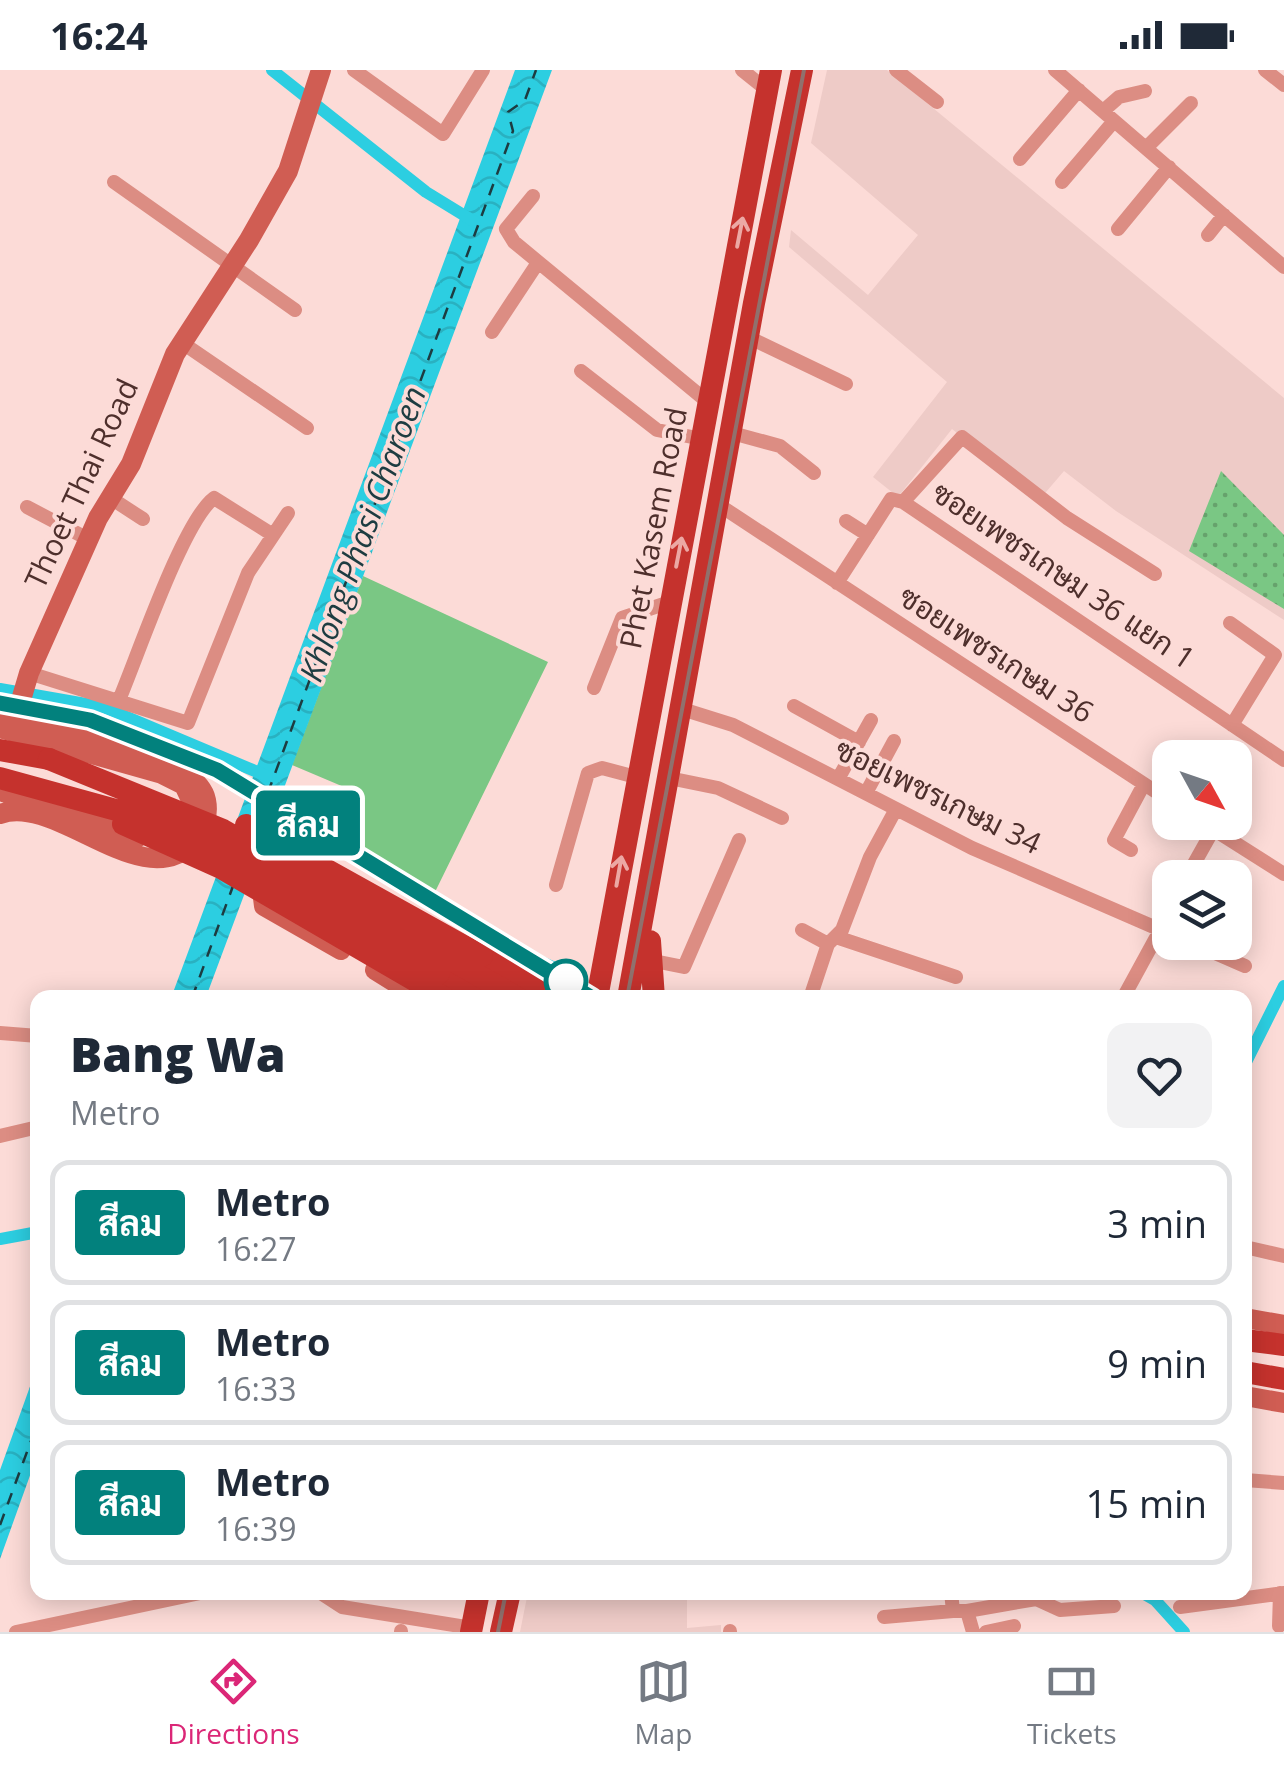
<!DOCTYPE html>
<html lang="en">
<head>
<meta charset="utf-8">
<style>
	body { margin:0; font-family:"Open Sans",Sarabun,sans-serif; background:#f2f2f3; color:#1f2937; height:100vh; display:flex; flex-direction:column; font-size:38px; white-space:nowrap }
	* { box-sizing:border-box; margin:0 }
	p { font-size:32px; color:#747a83 }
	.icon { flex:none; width:55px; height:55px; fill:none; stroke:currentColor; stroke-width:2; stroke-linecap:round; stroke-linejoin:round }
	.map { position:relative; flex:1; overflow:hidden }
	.side { position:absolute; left:30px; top:920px; width:1222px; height:610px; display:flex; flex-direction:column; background:#fff; border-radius:20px; box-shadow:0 5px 25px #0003 }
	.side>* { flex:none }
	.badge { padding:0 20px; border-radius:8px; font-size:35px; line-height:65px }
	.needle { width:65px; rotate:130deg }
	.fabs { position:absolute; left:1152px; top:670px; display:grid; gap:20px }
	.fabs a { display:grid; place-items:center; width:100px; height:100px; border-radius:20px; background:#fff; box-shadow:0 5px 25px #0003; font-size:50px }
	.map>.badge { position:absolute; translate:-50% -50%; box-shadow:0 0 0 5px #fff }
	.round { display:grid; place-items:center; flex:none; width:105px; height:105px; border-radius:20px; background:#f2f2f3 }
	.overview { display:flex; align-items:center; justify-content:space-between; height:170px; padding:0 40px }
	h1 { font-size:48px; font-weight:800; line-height:75px }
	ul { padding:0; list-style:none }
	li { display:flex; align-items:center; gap:30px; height:125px; margin:0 20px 15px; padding:0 20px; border:5px solid #e0e1e3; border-radius:20px }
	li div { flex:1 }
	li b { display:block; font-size:38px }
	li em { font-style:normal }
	li .badge { min-width:110px; font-weight:700; text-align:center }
	.status { display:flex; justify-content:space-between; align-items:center; height:70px; padding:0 50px; background:#fff; direction:ltr }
	.status svg { height:28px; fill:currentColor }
	.dock { display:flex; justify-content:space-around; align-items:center; height:140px; border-top:2px solid #e0e1e3; background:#fff; font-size:28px; color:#747a83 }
	.dock a { display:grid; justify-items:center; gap:5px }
	.dock .selected { color:#db2777 }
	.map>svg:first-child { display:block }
	.built { fill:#eecbc7 }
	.green { fill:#7ac784 }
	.garden { fill:url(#garden-dots) }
	.water { fill:url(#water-waves) }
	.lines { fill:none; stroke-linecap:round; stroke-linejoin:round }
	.canal { stroke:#2ccee1; stroke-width:12 }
	.ferry { stroke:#1d3c41; stroke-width:2.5; stroke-dasharray:12 10; stroke-linecap:butt }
	.street { stroke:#dc8d83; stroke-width:14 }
	.secondary { stroke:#d05d53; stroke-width:20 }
	.primary { stroke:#c5322d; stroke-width:22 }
	.rail { stroke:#90716d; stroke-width:4 }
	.primary-bridge { stroke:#c5322d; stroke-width:22 }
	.oneway { stroke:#eca8a4 }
	.line-casing { stroke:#fff; stroke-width:22 }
	.line { stroke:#02817d; stroke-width:15 }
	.stop-dot { fill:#fff; stroke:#02817d; stroke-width:5 }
	.labels { text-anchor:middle; stroke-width:8; stroke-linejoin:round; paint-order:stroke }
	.street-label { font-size:30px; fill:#4e2f2c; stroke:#fcdbd7 }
	.water-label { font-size:32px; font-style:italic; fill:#1d3c41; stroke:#fcdbd7 }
</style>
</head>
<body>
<div class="status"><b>16:24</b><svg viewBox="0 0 49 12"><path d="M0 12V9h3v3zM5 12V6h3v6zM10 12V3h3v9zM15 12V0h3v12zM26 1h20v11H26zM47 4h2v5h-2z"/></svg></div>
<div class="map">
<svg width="1284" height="1562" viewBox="0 0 1284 1562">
	<defs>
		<pattern id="garden-dots" width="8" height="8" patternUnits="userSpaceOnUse" patternTransform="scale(2.5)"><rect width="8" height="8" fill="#7ac784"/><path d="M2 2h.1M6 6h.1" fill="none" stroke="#66a26c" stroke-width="1.8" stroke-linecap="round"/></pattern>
		<pattern id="water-waves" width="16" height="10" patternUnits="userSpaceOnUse" patternTransform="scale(2.5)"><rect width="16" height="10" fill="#2ccee1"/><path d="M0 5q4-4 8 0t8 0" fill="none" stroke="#29b1c1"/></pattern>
	</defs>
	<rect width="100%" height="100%" fill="#fcdbd7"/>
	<path class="built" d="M827 0H887L1284 328V550L1116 441 1064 401 1040 429 952 359 898 427 873 407 947 312 789 177 791 160 868 225 918 165 811 73Z
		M528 1522 687 1523V1558L721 1555V1562H520Z"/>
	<path class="green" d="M363 506 548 592 435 822 330 759 344 717 292 695Z"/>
	<path class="garden" d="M1221 401 1284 465V539L1189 481Z"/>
	<path class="water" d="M515 0H552L206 927 171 928Z
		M37 1297V1386L0 1489V1400Z"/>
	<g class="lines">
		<path class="canal" d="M272 0 426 122 475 152
			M0 619 103 637 267 706
			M266 729 505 876 575 907
			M1245 994 1284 916
			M0 1169 38 1162
			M1141 1522 1155 1530 1184 1562"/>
		<path class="ferry" d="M275 761 284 754 270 717 513 61 508 42 525 30 536 0
			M192 928 233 816
			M0 1455 38 1352"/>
		<path class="street" d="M354 0 443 64 483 0
			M742 0 767 20
			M896 0 937 32
			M1055 0 1284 197
			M1265 0 1284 15
			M1103 41 1119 27 1145 21
			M1146 78 1191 33
			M1020 89 1079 20
			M114 112 295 240
			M1062 112 1114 51
			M533 126 506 159 514 172 709 333
			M1118 159 1169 97
			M1208 165 1224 145
			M492 262 537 194
			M748 267 846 314
			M181 272 307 358
			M581 301 657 360 702 369
			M732 363 780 376 814 403
			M109 427 143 449
			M903 432 962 367 1067 448 1155 504
			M719 435 1170 731
			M27 437 88 469
			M846 451 868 465
			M837 513 891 429 903 432 1284 690
			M1230 553 1275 585 1232 655
			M29 603 188 653 248 503 288 443
			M594 618 622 548 670 532
			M119 630C137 588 183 451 214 428L273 465
			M794 636 859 672
			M682 639 733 655 972 778 1170 864
			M669 708 718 718 782 748
			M838 709 871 650
			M866 723 894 671
			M1202 752 1284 804
			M1131 780 1114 770 1144 714
			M1186 808 1213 760
			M556 815 588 703 602 698 636 707
			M802 860 828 874
			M836 867 956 907
			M1190 872 1245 896
			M649 890 684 897 739 770
			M810 928 828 874 842 860 870 787 896 739
			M1123 928 1170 842
			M0 963 38 966
			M0 1066 38 1057
			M1245 1177 1284 1186
			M1245 1410 1284 1413
			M319 1522 342 1537 472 1558
			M951 1522 953 1541H967L973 1562
			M1180 1537 1284 1523
			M967 1541 1036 1529 1060 1540 1114 1536
			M884 1547 953 1541
			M1279 1556 1280 1523
			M730 1561V1562
			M16 1562 205 1522
			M401 1562V1561
			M986 1562 1014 1556"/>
		<path class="secondary" d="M0 644C44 651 197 682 206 730 209 745 204 761 194 772 143 827 57 723 0 744
			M16 647 29 603 98 448 131 394 175 284 249 170 288 101 321 0
			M0 658 162 704 184 715 191 730 184 757
			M0 721 138 767
			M262 820 264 836 341 880
			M375 900 420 928
			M1245 1248 1284 1255
			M1245 1326 1284 1333"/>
		<path class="primary" d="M0 680 49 689
			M650 871 654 928
			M482 886 552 928
			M439 903 481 928
			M597 928 771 0
			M628 928 754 233 802 0
			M1245 1270 1284 1275
			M1245 1302 1284 1309
			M471 1562 479 1522
			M501 1562 510 1522"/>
		<path class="rail" d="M0 633 90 650 217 700 592 928
			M627 928 804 0
			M498 1562 506 1522"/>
		<path class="primary-bridge" d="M49 689 223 760 518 928
			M0 708 167 754 229 783 439 903
			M123 754 221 798 445 928
			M246 755 482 886"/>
	</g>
	<defs><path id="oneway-shaft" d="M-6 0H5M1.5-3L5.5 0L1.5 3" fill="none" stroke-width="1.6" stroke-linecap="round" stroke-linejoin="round" transform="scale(2.5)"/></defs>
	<g class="oneway">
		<use href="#oneway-shaft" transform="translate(740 162) rotate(-79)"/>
		<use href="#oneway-shaft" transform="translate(679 482) rotate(-79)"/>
		<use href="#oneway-shaft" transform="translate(619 801) rotate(-80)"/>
	</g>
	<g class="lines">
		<g class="line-casing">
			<path id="line" d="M0 633 90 650 217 700 592 928"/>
		</g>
		<use href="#line" class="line"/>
	</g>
	<circle class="stop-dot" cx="566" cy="911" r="20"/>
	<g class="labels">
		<g class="street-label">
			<text transform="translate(82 414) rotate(-65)" y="10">Thoet Thai Road</text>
			<text transform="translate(654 458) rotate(-79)" y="10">Phet Kasem Road</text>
			<text transform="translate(1063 506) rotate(34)" y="10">ซอยเพชรเกษม 36 แยก 1</text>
			<text transform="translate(996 585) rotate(33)" y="10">ซอยเพชรเกษม 36</text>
			<text transform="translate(938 727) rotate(26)" y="10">ซอยเพชรเกษม 34</text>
		</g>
		<g class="water-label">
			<text transform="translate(363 464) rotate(-70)" y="11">Khlong Phasi Charoen</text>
		</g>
	</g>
</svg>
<div class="fabs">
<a><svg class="needle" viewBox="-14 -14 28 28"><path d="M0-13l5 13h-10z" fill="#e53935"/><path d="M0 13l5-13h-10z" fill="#747a83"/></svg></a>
<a><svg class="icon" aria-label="layers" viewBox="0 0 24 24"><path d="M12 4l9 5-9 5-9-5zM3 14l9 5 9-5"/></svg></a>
</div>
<b class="badge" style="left:308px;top:753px;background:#02817d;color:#fff">สีลม</b>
<section class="side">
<div class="overview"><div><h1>Bang Wa</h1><p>Metro</p></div><a class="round"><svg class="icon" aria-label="heart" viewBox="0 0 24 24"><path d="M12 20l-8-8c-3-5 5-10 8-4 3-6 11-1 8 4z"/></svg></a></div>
<ul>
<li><span class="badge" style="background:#02817d;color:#fff">สีลม</span><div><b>Metro</b><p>16:27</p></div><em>3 min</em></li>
<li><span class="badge" style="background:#02817d;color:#fff">สีลม</span><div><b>Metro</b><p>16:33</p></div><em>9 min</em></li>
<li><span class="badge" style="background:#02817d;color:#fff">สีลม</span><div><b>Metro</b><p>16:39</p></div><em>15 min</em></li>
</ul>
</section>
</div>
<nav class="dock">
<a class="selected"><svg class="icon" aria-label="directions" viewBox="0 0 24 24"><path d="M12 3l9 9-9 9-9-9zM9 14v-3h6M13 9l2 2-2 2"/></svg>Directions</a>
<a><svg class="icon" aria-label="map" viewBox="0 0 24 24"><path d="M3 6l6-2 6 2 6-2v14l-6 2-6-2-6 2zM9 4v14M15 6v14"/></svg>Map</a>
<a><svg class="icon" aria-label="tickets" viewBox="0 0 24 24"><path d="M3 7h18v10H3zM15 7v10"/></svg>Tickets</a>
</nav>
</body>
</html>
